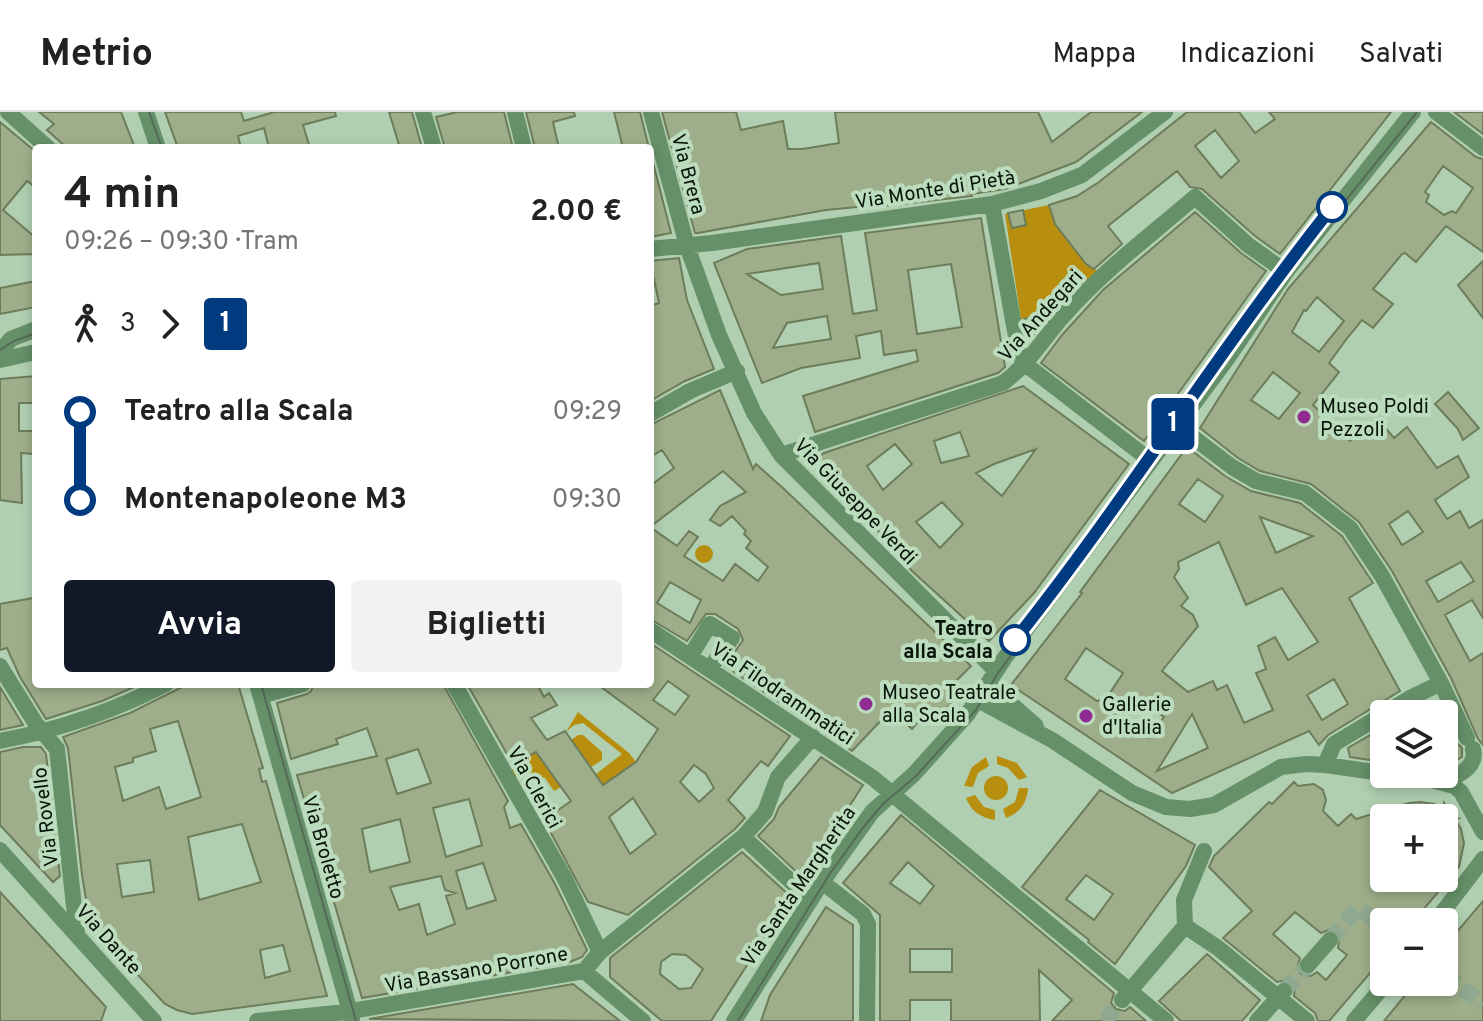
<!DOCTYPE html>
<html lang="it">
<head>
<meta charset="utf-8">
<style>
	body { margin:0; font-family:Overpass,sans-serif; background:#f2f2f2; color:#222; height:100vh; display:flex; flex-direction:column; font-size:30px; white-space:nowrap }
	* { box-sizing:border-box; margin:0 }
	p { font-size:26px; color:#767676 }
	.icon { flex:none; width:44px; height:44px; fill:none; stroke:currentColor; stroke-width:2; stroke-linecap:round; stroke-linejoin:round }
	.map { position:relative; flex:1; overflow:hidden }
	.drawer { position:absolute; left:32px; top:32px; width:622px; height:544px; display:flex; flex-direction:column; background:#fff; border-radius:8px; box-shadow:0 4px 12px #0003 }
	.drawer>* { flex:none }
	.badge { padding:0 16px; border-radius:6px; font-size:28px; line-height:52px }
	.tools { position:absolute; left:1370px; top:588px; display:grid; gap:16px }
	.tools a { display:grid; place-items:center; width:88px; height:88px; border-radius:8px; background:#fff; box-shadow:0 4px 12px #0003; font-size:40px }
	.map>.badge { position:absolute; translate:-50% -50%; box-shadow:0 0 0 4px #fff }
	.legs { display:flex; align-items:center; gap:12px; height:88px; padding:0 32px; font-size:26px }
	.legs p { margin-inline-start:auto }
	.overview { display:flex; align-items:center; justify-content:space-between; height:136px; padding:0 32px }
	h1 { font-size:44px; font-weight:700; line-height:60px }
	.button { display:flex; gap:16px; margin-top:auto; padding:16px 32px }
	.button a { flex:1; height:92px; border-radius:8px; background:#111827; color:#fff; font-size:32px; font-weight:700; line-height:92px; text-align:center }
	.button a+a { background:#f2f2f2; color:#222 }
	ul { padding:0 32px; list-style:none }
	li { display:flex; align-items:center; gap:28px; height:88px; font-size:30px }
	li i { display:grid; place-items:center; width:12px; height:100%; margin:0 10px; background:currentColor }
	li i::after { content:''; width:20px; height:20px; margin:-10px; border:6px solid; border-radius:50%; background:#fff }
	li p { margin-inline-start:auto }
	li:first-child i { background:linear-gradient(#0000 50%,currentColor 0) }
	li:last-child i { background:linear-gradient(currentColor 50%,#0000 0) }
	header { display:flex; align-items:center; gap:48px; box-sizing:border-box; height:112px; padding:0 40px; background:#fff; border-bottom:2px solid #e0e0e0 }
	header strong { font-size:38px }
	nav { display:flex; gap:44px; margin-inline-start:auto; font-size:28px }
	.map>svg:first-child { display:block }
	.green { fill:#b88e0f }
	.building { fill:#9eae8a; stroke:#6d7c59; stroke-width:2; fill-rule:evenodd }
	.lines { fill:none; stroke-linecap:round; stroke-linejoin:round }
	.street-tunnel { stroke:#8ea98f; stroke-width:16; stroke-dasharray:16 8; stroke-linecap:butt }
	.street { stroke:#659068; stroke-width:16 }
	.tram { stroke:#566a57; stroke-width:2 }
	.line-1-casing { stroke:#fff; stroke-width:18 }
	.line-1 { stroke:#003b80; stroke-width:12 }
	.stop-1-dot { fill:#fff; stroke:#003b80; stroke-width:4 }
	.poi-dot { fill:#8f2b92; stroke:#bcdcbe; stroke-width:3 }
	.labels { text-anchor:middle; stroke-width:8; stroke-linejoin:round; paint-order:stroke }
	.street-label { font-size:20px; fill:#081309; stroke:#bcdcbe }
	.poi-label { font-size:20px; fill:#081309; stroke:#bcdcbe; text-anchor:start }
	.stop-label { font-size:20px; font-weight:bold; fill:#081309; stroke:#bcdcbe; text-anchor:end }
</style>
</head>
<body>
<header>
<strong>Metrio</strong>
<nav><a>Mappa</a><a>Indicazioni</a><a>Salvati</a></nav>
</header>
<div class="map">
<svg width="1483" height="909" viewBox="0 0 1483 909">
	<rect width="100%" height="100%" fill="#b0cfb1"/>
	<path class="green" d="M1049 93C1057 119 1076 145 1099 160L1045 214 1028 206 1021 207 1005 102Z
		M695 442a9 9 0 1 1 18 0a9 9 0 1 1-18 0Z
		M578 600 629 641 636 650 604 675 596 662 622 642 583 611 574 613 566 620Z
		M578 623H583L602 640V648L591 655 571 628Z
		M536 639 561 675 554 679 545 666 523 662 512 667 508 660 518 654 517 650Z
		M997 644 1017 651 1027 665 1019 668 1008 656 997 652Z
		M986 645 989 654 978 661 973 675 964 674 972 655Z
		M984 676a12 12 0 1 1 24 0a12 12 0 1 1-24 0Z
		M1019 676H1028C1027 691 1020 701 1006 706L1003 697 1015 690Z
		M975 683 984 695 995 698V708C981 706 971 699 966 686Z"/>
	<path class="building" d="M39 0H121L135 36H67L47 18 54 12Z
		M165 0H241L244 9 274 0H335L336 4 303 13 310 36H269L264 16 238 24 241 36H178Z
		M389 0H412L422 36H400Z
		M457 0H504L513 36H445L436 5Z
		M526 0H574L575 4 553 10 559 36H535Z
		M614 0H640L649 36H623Z
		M662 0H736L741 18 783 9 788 37H803L839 31 835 0H1038L1052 30 1091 0H1142L1076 50 1005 77 971 82 972 84 877 95V93L826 98 698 121H695Z
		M1187 0H1239L1255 21 1275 7 1269 0H1391L1280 142 1255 124 1202 77 1190 75 1177 59 1108 114 1122 132 1094 157 1086 152 1055 112 1049 93 1077 84 1099 70ZM1215 18 1239 49 1221 66 1195 34Z
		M1454 0H1483V22Z
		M0 10 36 40V76L27 69 3 98 36 126V142L0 143Z
		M1431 10 1476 45 1483 47V140L1446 114 1416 150 1405 141 1402 142 1373 177 1393 192 1373 216 1362 208 1348 225 1329 251 1339 260 1313 293 1350 329 1377 306 1394 326 1407 315 1437 356 1458 344 1469 365 1435 388 1447 407 1460 399 1469 416 1483 408V506L1472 488 1445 503 1470 549 1483 541V633L1478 627 1451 566 1392 459 1359 410 1311 372 1260 359 1238 346 1200 316 1288 177ZM1443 54 1473 76 1456 101 1452 99 1444 103 1426 90 1429 83 1425 80ZM1317 185 1344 209 1319 240 1292 220 1304 198 1306 199ZM1273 260 1300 281 1279 307 1251 288ZM1408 399 1423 420 1402 433 1389 412ZM1461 450 1474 469 1438 490 1426 469Z
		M650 39 671 121 650 125Z
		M1023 98 1026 113 1012 116 1008 101Z
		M1195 100 1241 141 1266 159 1144 329 1041 251 1062 223 1103 178Z
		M981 106 1005 255 998 261 815 320 803 284 918 249 916 238 884 243 881 219 856 224 860 246 801 256 762 271 714 151 747 137 841 124 853 202 877 198 865 121ZM819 151 823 177 781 183 747 162ZM951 152 962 215 917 222 908 158ZM827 204 831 227 773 236 787 211Z
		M679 146 687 188 714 257 685 269 650 289V194L659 191 654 167 650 168V149Z
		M1483 149V206L1458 173Z
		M36 169V195L0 202V176Z
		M1028 206 1042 213 1034 222 1026 220 1024 207Z
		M36 264V291H19V319H36V342L21 341 22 391 0 388V267Z
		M1023 274 1129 352 1034 481 989 529 912 459 826 357 819 345 824 341ZM960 320 969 344 941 351 934 329ZM895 332 912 352 883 378 867 354ZM1036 337 1002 384 976 361 994 352ZM942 390 963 412 940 436 916 410Z
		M720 278 753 357 756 352 784 377 971 554 953 572 962 580 938 605 929 597 912 617 891 598 852 639 725 554 743 528 738 517 715 502H706L687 529 650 507V415L677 434 689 419 698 425 684 444 723 469 735 452 758 469 768 455 746 436 751 429 744 422 746 419 732 404 720 414 710 408 720 394 746 380 723 359 650 415V374L674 356 662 338 650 345V313ZM670 470 701 488 690 511 657 491Z
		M1448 280 1479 316 1463 328 1458 317 1435 292Z
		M1187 335 1225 364 1251 379 1300 391 1342 424 1373 471 1349 486 1400 579 1328 623 1319 633 1309 619 1172 681 1011 573 1082 481 1080 480ZM1198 367 1223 384 1205 410 1179 392ZM1260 405 1313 424 1276 441ZM1219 430 1246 493 1282 476 1318 530 1288 548 1275 525 1258 534 1266 557 1256 561 1273 598 1244 611 1227 573 1217 578 1213 569 1188 580 1162 559 1198 514 1193 503 1181 494 1188 486 1174 465 1179 457 1178 450ZM1086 536 1123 561 1106 587 1097 589 1065 567ZM1334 567 1348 592 1322 608 1307 583ZM1139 589 1164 605 1149 626 1125 610ZM1192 602 1208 636 1157 659Z
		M33 486 36 498V572H141L102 589 46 607 20 565 7 536 0 538V492Z
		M650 531 790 624 768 654 761 649 728 688 745 706 735 717 628 803 588 790 544 708 571 689 536 640 517 650 519 654 515 656 467 572H537L544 585 549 581 557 593 531 606 547 628 565 619 603 673 636 650 658 617 597 572H650ZM668 569 689 584 675 603 653 588ZM694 653 706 662 714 676 699 690 680 670ZM633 686 656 722 630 742 609 705Z
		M188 572H238L263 656 259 657 262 670 266 669 327 884 192 902 177 898 165 892 90 812 82 763 68 636 63 625 130 601ZM178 609 201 685 166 697 159 675 123 689 115 655 133 650V646L156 639 150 617ZM242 712 261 770 199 788 188 725ZM150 748 154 780 122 785 117 752ZM283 833 290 859 265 866 260 838Z
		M314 572H443L508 689 504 695 510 716 521 712 555 772 587 838 582 845 570 850 362 886 297 663 377 644 367 616 336 627 338 632 291 647 277 591 307 582 311 579ZM418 637 431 671 397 682 386 647ZM469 687 482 733 446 745 433 696ZM400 707 410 750 370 760 362 717ZM483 751 496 788 467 797 456 759ZM441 764 445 778 455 781 446 784 455 812 427 823 419 792 399 798 390 775Z
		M0 575 23 613 0 618Z
		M1384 615V650L1350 645 1348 636Z
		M1457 631 1462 636V645L1444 655V638Z
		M23 635H41L46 642 60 764 53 770 0 713V640Z
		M821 645 863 673 803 766 758 724 774 707 779 695Z
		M1294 670 1298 674 1314 672 1323 678 1326 688 1323 699 1338 714 1351 702 1356 707 1409 691 1420 690 1434 692 1444 698V691L1451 702 1458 706H1454L1461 717 1464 731 1459 755 1413 810H1384V845L1329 909H1318L1315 901 1294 884 1295 876 1291 870 1286 868 1277 870 1223 826 1252 799 1209 755 1214 744 1269 690 1272 692ZM1384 706H1444V766H1384ZM1295 800 1321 821 1331 817 1340 824 1338 836 1347 843 1326 868 1317 860 1311 864 1301 862 1297 856 1300 846 1273 822Z
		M1100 678 1195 733 1186 754 1115 852 1088 830 1089 828 1022 775ZM1086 763 1113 782 1094 808 1066 787Z
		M901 703 1114 881 1111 891 1116 897 1125 899 1130 895 1146 909H1052L1072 888 1039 858 1040 909H951V888H910V909H880V803L843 771ZM908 750 934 774 920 792 890 771ZM910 837H952V860H910Z
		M742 740 791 785 711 909H662L610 865V846ZM672 842 686 843 703 857 691 876 679 877 660 862 661 850Z
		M0 780 106 895 101 909H0Z
		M1483 789V909H1384L1416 870H1444V835Z
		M826 795 853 813V909H761L770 883Z
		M1207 842 1260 888 1242 909H1181L1159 889Z
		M573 872 620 909 369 907Z"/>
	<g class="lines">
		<path class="street-tunnel" d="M1330 828 1358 795 1384 815
			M1444 862 1483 892
			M1284 879 1308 853
			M1114 909 1109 904 1122 888"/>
		<path class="street" d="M8 0 48 36
			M146 0 158 36
			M423 0 434 36
			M515 0 524 36
			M651 0 687 134 719 223 754 301 781 343 996 559
			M1436 0 1483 36
			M992 92 1019 241 1025 252 1151 349
			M650 137 712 131 992 92 1041 79 1082 63 1165 0
			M0 240 11 227 36 217
			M0 248 36 240
			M650 302 690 279 737 259
			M1177 313 1232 355 1256 369 1305 381 1350 416 1382 464 1441 571 1467 626
			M781 343 1003 271C1029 252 1044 225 1065 202 1104 158 1151 123 1195 85L1248 133 1286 160
			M650 518 873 666 1166 909
			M691 543 710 512 732 526 710 556
			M0 554 36 612 57 637 77 822
			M257 572 352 907
			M454 572 565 767 600 840
			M988 572 1036 614
			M261 584 303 572
			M978 588 1052 628 1132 681 1166 695 1190 697 1214 693 1281 655 1306 652 1325 653 1432 668 1454 674 1461 680 1483 720
			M0 629C57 618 114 599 166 572
			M1325 653 1334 632 1410 586 1441 571
			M1444 671C1457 663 1478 656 1473 637
			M743 725 811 788
			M0 738 154 909
			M822 770 863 802 868 812 867 909
			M1435 810 1483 747
			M1185 814 1218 836 1307 909
			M1308 853 1330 828
			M584 859 643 909
			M1122 888 1185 814 1184 788 1204 739
			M257 909 346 900 584 859 600 840 743 725 765 700 778 665 813 625
			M734 909 822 770 872 700 914 662 967 603 1004 547 1227 247 1286 160 1413 0
			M1257 909 1284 879
			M1354 909 1387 870"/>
		<path class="tram" d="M149 0 162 36
			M0 238 14 229 36 221
			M261 572 356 909
			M738 909 831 760 865 713 884 691 915 665 976 598 998 561 1099 426 1287 161 1417 0"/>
	</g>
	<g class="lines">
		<g class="line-1-casing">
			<path id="line-1" d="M1015 528C1126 388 1221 235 1332 95"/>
		</g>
		<use href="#line-1" class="line-1"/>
	</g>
	<g class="stop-1-dot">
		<circle cx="1332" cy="95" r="14"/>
		<circle cx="1015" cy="528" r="14"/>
	</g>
	<g class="poi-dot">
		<circle cx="1304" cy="305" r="8"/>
		<circle cx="866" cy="592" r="8"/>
		<circle cx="1086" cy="604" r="8"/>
	</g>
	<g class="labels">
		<g class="street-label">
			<text transform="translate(689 62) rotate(75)" y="7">Via Brera</text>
			<text transform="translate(935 77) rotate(-9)" y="7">Via Monte di Pietà</text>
			<text transform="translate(1040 203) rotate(-48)" y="7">Via Andegari</text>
			<text transform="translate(856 389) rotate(46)" y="7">Via Giuseppe Verdi</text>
			<text transform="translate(783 581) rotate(34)" y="7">Via Filodrammatici</text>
			<text transform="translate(535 675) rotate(61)" y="7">Via Clerici</text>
			<text transform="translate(45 705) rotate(-97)" y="7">Via Rovello</text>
			<text transform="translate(324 735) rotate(74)" y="7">Via Broletto</text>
			<text transform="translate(798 774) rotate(-56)" y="7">Via Santa Margherita</text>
			<text transform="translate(109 827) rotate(48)" y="7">Via Dante</text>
			<text transform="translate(476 857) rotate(-10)" y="7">Via Bassano Porrone</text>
		</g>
		<g class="poi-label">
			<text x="1320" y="301">Museo Poldi<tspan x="1320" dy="23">Pezzoli</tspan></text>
			<text x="882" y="587">Museo Teatrale<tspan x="882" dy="23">alla Scala</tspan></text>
			<text x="1102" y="599">Gallerie<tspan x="1102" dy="23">d'Italia</tspan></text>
		</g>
		<g class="stop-label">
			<text x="993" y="523">Teatro<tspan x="993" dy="23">alla Scala</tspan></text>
		</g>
	</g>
</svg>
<div class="tools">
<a><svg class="icon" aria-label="layers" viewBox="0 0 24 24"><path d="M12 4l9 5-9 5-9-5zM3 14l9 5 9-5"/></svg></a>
<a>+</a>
<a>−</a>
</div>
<b class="badge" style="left:1173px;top:312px;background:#003b80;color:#fff">1</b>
<section class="drawer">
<div class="overview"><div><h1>4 min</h1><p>09:26 – 09:30 · Tram</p></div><b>2.00 €</b></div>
<div class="legs"><svg class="icon" aria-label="walk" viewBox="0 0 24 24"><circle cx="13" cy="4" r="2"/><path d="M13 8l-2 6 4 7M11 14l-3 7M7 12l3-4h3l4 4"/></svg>3<svg class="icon" aria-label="forward" viewBox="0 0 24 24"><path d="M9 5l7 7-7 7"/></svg><b class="badge" style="background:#003b80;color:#fff">1</b></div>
<ul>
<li><i style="color:#003b80"></i><b>Teatro alla Scala</b><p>09:29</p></li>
<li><i style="color:#003b80"></i><b>Montenapoleone M3</b><p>09:30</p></li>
</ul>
<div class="button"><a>Avvia</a><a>Biglietti</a></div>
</section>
</div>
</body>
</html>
